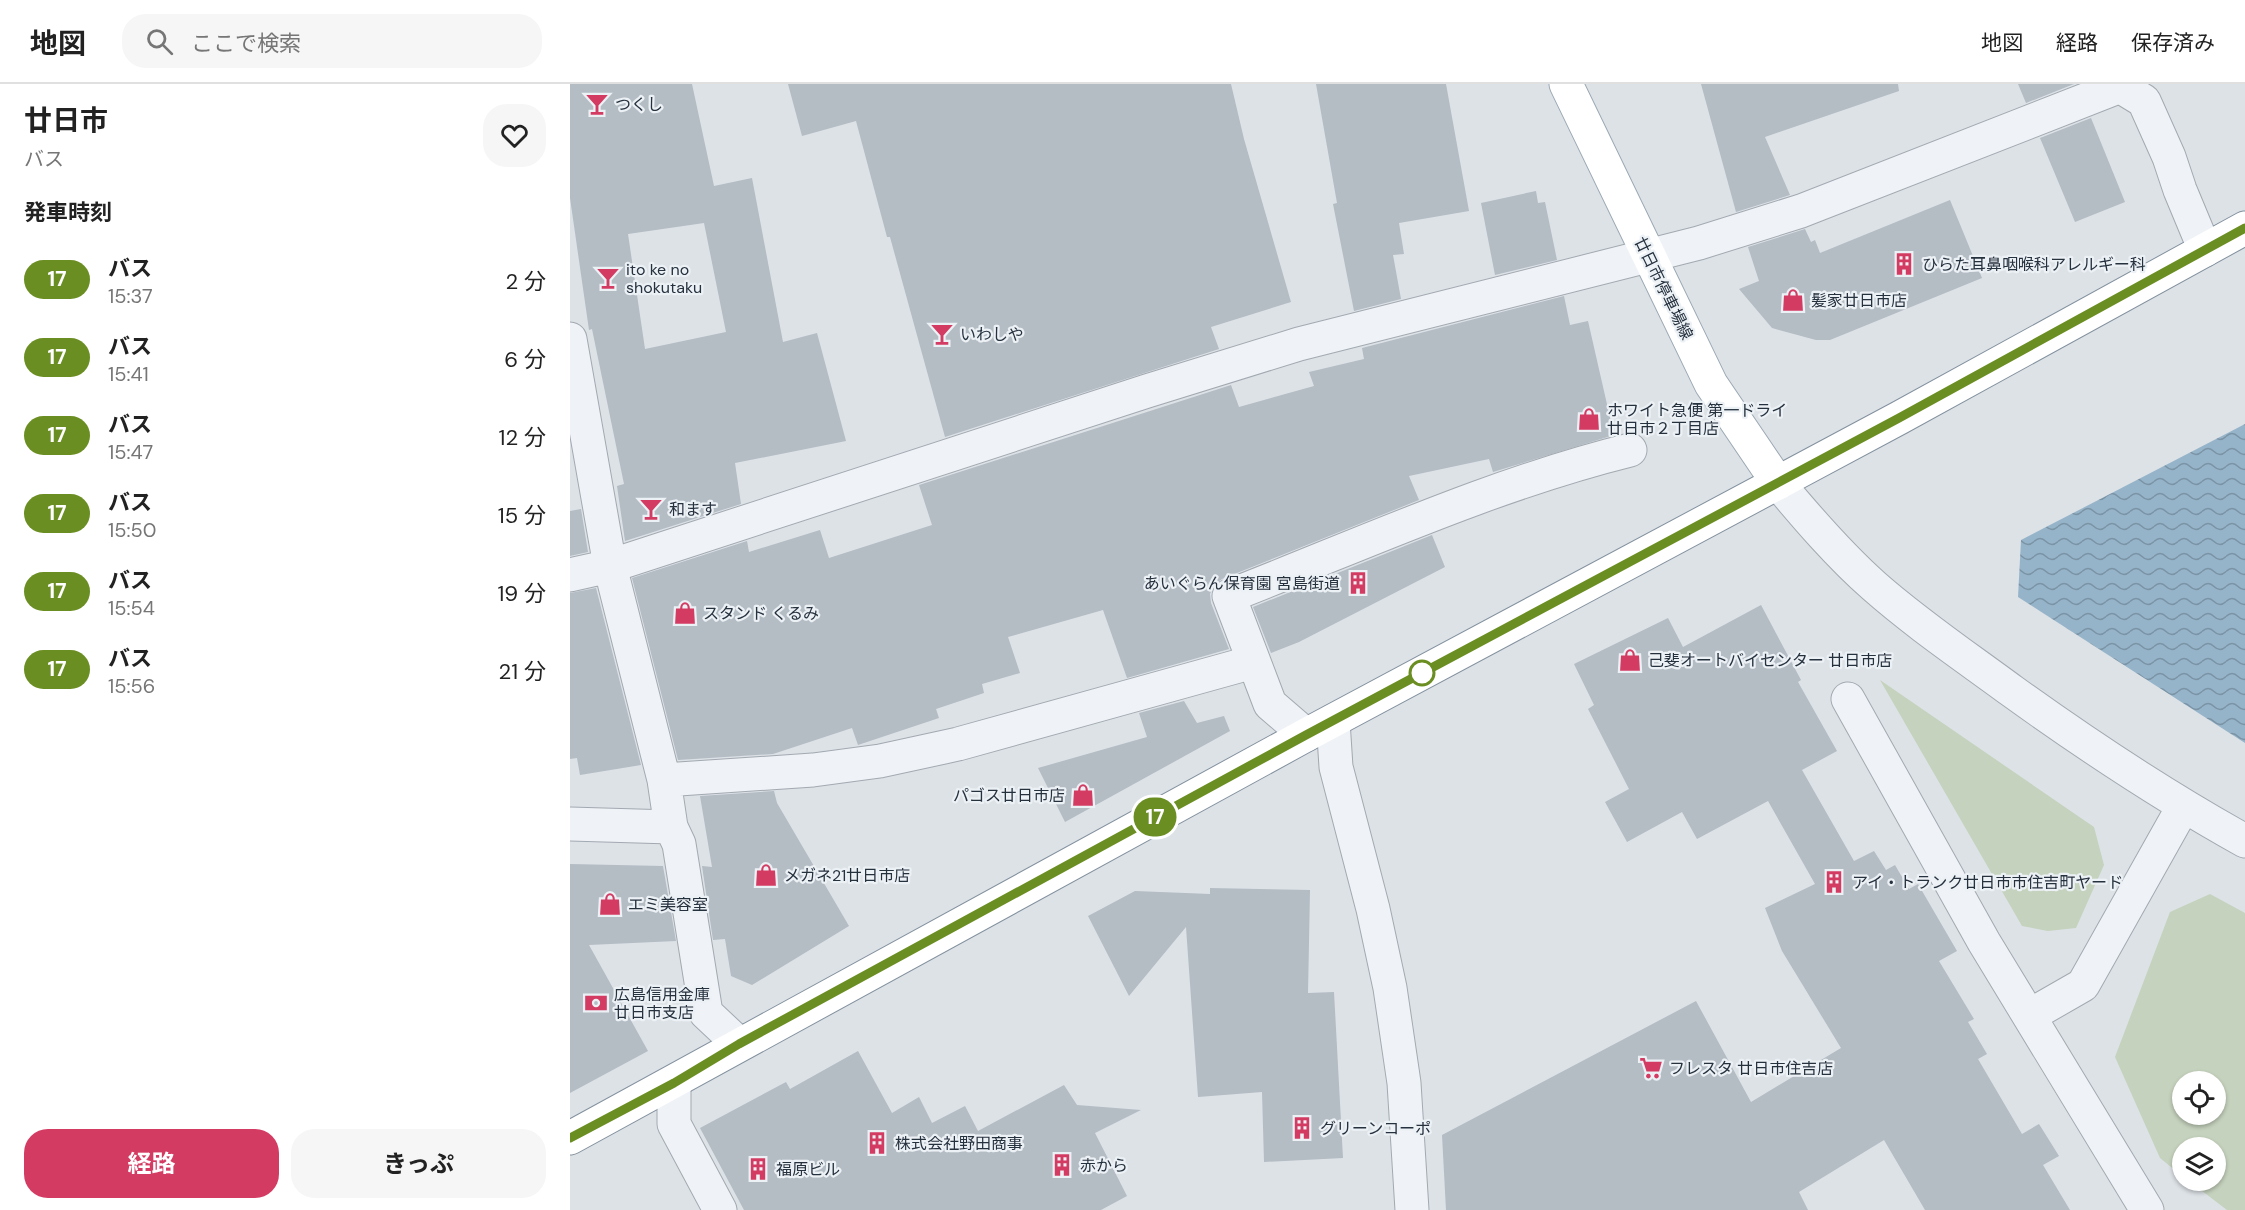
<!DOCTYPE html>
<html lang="ja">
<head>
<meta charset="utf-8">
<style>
	body { margin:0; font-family:"DM Sans","Noto Sans JP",sans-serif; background:#f6f6f6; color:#222; height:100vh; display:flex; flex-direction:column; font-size:22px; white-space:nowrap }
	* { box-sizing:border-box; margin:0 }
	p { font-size:20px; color:#767676 }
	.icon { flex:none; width:33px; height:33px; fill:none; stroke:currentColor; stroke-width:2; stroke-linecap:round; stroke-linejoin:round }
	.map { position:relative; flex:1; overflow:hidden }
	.side { display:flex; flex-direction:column; background:#fff; width:570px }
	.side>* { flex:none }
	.badge { padding:0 12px; border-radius:20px; font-size:21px; line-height:39px }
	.tools { position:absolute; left:1602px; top:987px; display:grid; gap:12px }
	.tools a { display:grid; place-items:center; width:54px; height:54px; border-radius:50%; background:#fff; box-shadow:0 2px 4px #0004; font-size:30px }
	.map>.badge { position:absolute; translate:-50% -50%; box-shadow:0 0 0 3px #fff }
	h2 { padding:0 24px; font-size:22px; line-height:54px }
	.round { display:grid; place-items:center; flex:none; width:63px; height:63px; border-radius:24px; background:#f6f6f6 }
	.headline { display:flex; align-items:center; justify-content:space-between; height:102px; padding:0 24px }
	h1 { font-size:28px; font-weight:700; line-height:45px }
	.primary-button { display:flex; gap:12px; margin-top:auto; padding:12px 24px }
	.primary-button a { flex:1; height:69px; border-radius:24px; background:#d33b63; color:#fff; font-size:24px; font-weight:700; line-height:69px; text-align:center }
	.primary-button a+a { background:#f6f6f6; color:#222 }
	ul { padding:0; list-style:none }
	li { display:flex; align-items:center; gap:18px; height:78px; padding:0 24px }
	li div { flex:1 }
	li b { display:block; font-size:22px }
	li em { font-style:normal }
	li .badge { min-width:66px; font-weight:700; text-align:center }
	header { display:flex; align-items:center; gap:36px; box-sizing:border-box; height:84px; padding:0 30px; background:#fff; border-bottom:2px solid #e0e0e0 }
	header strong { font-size:28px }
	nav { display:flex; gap:33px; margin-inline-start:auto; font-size:21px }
	.search { width:420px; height:54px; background:#f6f6f6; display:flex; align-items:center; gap:15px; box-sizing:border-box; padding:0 21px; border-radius:24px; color:#767676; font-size:22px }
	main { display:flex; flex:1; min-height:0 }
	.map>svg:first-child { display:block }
	.green { fill:#c5d2bd; fill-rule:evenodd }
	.water { fill:url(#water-waves) }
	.building { fill:#b4bcc4; fill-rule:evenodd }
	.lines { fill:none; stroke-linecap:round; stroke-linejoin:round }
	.minor-casing { stroke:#a2a9b1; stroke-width:35 }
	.major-casing { stroke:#9ba8b3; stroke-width:35 }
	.highway-casing { stroke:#83919e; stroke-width:35 }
	.minor { stroke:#eff2f6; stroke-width:33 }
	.major { stroke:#fff; stroke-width:33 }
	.highway { stroke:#fff; stroke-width:33 }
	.line-casing { stroke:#fff; stroke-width:14 }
	.line { stroke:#6b8e23; stroke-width:9 }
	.stop-dot { fill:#fff; stroke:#6b8e23; stroke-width:3 }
	.labels { text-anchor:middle; stroke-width:4.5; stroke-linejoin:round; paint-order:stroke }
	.poi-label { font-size:16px; fill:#26313e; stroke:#ecf1f5; text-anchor:start }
	.street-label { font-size:16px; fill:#26313e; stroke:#ecf1f5 }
</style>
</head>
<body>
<header>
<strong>地図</strong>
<div class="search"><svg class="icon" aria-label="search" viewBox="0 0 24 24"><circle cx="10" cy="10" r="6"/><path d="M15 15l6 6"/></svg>ここで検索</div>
<nav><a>地図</a><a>経路</a><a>保存済み</a></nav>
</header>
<main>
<section class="side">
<div class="headline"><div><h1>廿日市</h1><p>バス</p></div><a class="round"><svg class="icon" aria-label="heart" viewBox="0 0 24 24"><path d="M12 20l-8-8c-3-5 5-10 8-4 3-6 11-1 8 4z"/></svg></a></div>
<h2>発車時刻</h2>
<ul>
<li><span class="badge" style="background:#6b8e23;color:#fff">17</span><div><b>バス</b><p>15:37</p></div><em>2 分</em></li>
<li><span class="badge" style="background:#6b8e23;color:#fff">17</span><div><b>バス</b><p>15:41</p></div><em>6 分</em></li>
<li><span class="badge" style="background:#6b8e23;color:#fff">17</span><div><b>バス</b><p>15:47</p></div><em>12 分</em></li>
<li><span class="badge" style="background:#6b8e23;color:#fff">17</span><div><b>バス</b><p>15:50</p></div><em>15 分</em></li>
<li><span class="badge" style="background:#6b8e23;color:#fff">17</span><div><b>バス</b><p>15:54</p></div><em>19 分</em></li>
<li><span class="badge" style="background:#6b8e23;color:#fff">17</span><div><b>バス</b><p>15:56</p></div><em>21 分</em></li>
</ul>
<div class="primary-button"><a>経路</a><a>きっぷ</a></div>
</section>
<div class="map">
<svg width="1675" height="1126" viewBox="0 0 1675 1126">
	<defs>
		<pattern id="water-waves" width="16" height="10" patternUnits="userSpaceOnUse" patternTransform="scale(1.5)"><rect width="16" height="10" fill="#96b4c9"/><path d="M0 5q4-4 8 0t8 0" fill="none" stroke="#7a93a5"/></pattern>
	</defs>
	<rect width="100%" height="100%" fill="#dde2e7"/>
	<path class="green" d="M1310 596 1524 743 1534 781 1506 844 1478 847 1452 842Z
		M1640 810 1675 829V1126H1657L1619 1097 1646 1096V1064H1612V1092L1590 1074 1545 973 1600 828ZM1612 998H1646V1030H1612Z"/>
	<path class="water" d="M1675 340V659L1448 513 1451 456Z"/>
	<path class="building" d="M0 0H122L144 102 182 94 213 258 247 249 276 357 165 379 171 420 55 457 47 402 54 400 22 245 19 246 0 114ZM134 139 156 248 75 265 58 150Z
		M218 0H661L674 55 721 218 641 243 649 265 375 353 320 153H317L286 37 232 52Z
		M746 0H876L899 127 829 139 834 170 823 171 831 215 784 227 763 120 767 119Z
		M1131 0H1328L1329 7 1195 53 1220 111 1166 128Z
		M1448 0H1504L1456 19Z
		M1521 34 1555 118 1505 138 1470 54Z
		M966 107 968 119 975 118 987 176 925 191 911 119Z
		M1380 116 1412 194 1260 256H1246L1202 244 1169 205 1189 197 1178 163 1235 145 1241 158 1245 156 1250 169Z
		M994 212 1000 241 1018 237 1044 351 923 388 919 375 839 392 849 416 652 495 644 501 640 510 641 519 659 565 557 594 533 526 438 553 450 589 412 600 414 609 366 625 369 634 288 661 282 644 203 670 108 676 62 494 177 457 179 468 250 446 259 474 362 441 349 401 661 301 669 323 744 302 739 288 794 275 792 264Z
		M11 425 18 468 0 472V427Z
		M862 451 875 483 729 558 701 569 683 523Z
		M26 504 71 681 10 691 7 674 0 675V509Z
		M1191 521 1231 596 1228 598 1267 667 1232 686 1284 777 1304 767 1316 786 1325 781 1339 805 1348 800 1387 867 1369 877 1404 935 1398 938 1417 970 1408 975 1452 1050 1469 1040 1489 1072 1473 1081 1500 1126H1355L1314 1056 1229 1108 1238 1126H876L872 1051 1126 917 1181 1018 1271 964 1212 867 1195 824 1245 800 1198 717 1127 755 1112 728 1057 758 1035 718 1059 705 1018 625 1024 621 1004 580 1098 534 1113 563Z
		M614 617 627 639 654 632 660 647 495 738 468 684 577 653 569 629Z
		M204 707 207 719 279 842 182 901 161 892 155 855 143 856 132 782 142 783 130 712Z
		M0 780 93 782 106 857 19 861 78 967 0 1009Z
		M640 804 740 806 738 909 764 908 773 1074 694 1078 692 1008 628 1013 616 843 559 912 518 832 565 807 640 810Z
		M288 967 322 1029 349 1013 362 1039 395 1022 408 1047 494 1001 507 1021 571 1026 525 1049 557 1112 531 1126H174L130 1044 216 998 220 1005Z"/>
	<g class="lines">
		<g class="minor-casing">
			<path id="minor" d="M1550 0 1551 3 1574 17 1599 73 1610 106 1635 166
				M0 255 40 482 94 696 101 743 109 760 136 929 169 960
				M1208 399C1238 435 1269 471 1304 502 1347 540 1396 573 1442 607 1517 661 1594 712 1675 757
				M0 491 40 482 577 307 729 260 1129 159 1231 127 1556 0
				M1278 615 1414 858 1577 1126
				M763 637 766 683 803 825 820 904 834 999 842 1126
				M736 651 700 620 659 512C790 461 923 400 1060 366
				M94 696 243 686 310 677 388 660 683 578
				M0 740 101 743
				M1459 932 1513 901 1613 723
				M104 999V1040L150 1126"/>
		</g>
		<g class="major-casing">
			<path id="major" d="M996 0 1141 300 1208 399"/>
		</g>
		<g class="highway-casing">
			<path id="highway" d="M0 1054 736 651 1329 334 1675 144"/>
		</g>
		<use href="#minor" class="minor"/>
		<use href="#major" class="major"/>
		<use href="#highway" class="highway"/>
	</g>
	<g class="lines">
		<g class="line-casing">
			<path id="line" d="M0 1054 104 999 169 960 736 651 1329 334 1675 144"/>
		</g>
		<use href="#line" class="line"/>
	</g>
	<defs>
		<g id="bar-bare" transform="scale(1.8)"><path d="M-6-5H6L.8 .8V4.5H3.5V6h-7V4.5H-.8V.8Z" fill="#d33b63" stroke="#ecf1f5" stroke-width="2.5" paint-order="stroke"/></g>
		<g id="building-bare" transform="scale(1.8)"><path d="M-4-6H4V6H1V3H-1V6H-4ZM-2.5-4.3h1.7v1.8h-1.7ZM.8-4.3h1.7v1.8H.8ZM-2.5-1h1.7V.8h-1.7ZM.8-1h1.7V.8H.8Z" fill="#d33b63" stroke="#ecf1f5" stroke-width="2.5" paint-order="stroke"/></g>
		<g id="shop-bare" transform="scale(1.8)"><path d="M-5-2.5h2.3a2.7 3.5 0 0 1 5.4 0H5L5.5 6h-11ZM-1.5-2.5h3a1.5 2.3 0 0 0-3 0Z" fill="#d33b63" stroke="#ecf1f5" stroke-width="2.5" paint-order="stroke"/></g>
		<g id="bank-bare" transform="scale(1.8)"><path d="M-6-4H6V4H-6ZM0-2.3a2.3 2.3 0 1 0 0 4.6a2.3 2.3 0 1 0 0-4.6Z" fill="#d33b63" stroke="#ecf1f5" stroke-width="2.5" paint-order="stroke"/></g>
		<g id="supermarket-bare" transform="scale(1.8)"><path d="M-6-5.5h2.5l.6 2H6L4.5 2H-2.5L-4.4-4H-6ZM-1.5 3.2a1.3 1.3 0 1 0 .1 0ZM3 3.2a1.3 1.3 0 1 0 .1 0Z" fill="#d33b63" stroke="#ecf1f5" stroke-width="2.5" paint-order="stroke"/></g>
	</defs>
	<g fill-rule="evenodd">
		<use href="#bar-bare" x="27" y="20"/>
		<use href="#building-bare" x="1334" y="180"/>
		<use href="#bar-bare" x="38" y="194"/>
		<use href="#shop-bare" x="1223" y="216"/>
		<use href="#bar-bare" x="372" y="250"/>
		<use href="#shop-bare" x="1019" y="335"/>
		<use href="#bar-bare" x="81" y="425"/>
		<use href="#building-bare" x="788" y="499"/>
		<use href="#shop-bare" x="115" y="529"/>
		<use href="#shop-bare" x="1060" y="576"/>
		<use href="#shop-bare" x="513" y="711"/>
		<use href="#shop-bare" x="196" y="791"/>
		<use href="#building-bare" x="1264" y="798"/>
		<use href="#shop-bare" x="40" y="820"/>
		<use href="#bank-bare" x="26" y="919"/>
		<use href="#supermarket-bare" x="1081" y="984"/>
		<use href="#building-bare" x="732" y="1044"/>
		<use href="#building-bare" x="307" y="1059"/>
		<use href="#building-bare" x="492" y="1081"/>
		<use href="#building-bare" x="188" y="1085"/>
	</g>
	<circle class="stop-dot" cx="852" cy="589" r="12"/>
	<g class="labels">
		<g class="poi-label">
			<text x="45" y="26">つくし</text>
			<text x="1352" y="186">ひらた耳鼻咽喉科アレルギー科</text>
			<text x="56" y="191">ito ke no<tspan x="56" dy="18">shokutaku</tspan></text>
			<text x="1241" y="222">髪家廿日市店</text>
			<text x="390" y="256">いわしや</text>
			<text x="1037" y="332">ホワイト急便 第一ドライ<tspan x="1037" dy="18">廿日市２丁目店</tspan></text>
			<text x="99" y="431">和ます</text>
			<text x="770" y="505" text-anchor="end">あいぐらん保育園 宮島街道</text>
			<text x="133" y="535">スタンド くるみ</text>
			<text x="1078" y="582">己斐オートバイセンター 廿日市店</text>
			<text x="495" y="717" text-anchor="end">パゴス廿日市店</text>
			<text x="214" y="797">メガネ21廿日市店</text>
			<text x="1282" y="804">アイ・トランク廿日市市住吉町ヤード</text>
			<text x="58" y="826">エミ美容室</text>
			<text x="44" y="916">広島信用金庫<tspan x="44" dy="18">廿日市支店</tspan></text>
			<text x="1099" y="990">フレスタ 廿日市住吉店</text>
			<text x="750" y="1050">グリーンコーポ</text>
			<text x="325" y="1065">株式会社野田商事</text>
			<text x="510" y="1087">赤から</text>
			<text x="206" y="1091">福原ビル</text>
		</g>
		<g class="street-label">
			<text transform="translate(1094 204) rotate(64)" y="6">廿日市停車場線</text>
		</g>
	</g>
</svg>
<div class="tools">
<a><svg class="icon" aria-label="locate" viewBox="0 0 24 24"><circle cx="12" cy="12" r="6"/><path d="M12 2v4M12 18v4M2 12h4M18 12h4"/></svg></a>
<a><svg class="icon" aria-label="layers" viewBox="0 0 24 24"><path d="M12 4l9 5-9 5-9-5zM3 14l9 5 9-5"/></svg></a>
</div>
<b class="badge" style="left:585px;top:733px;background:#6b8e23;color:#fff">17</b>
</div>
</main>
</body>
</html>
